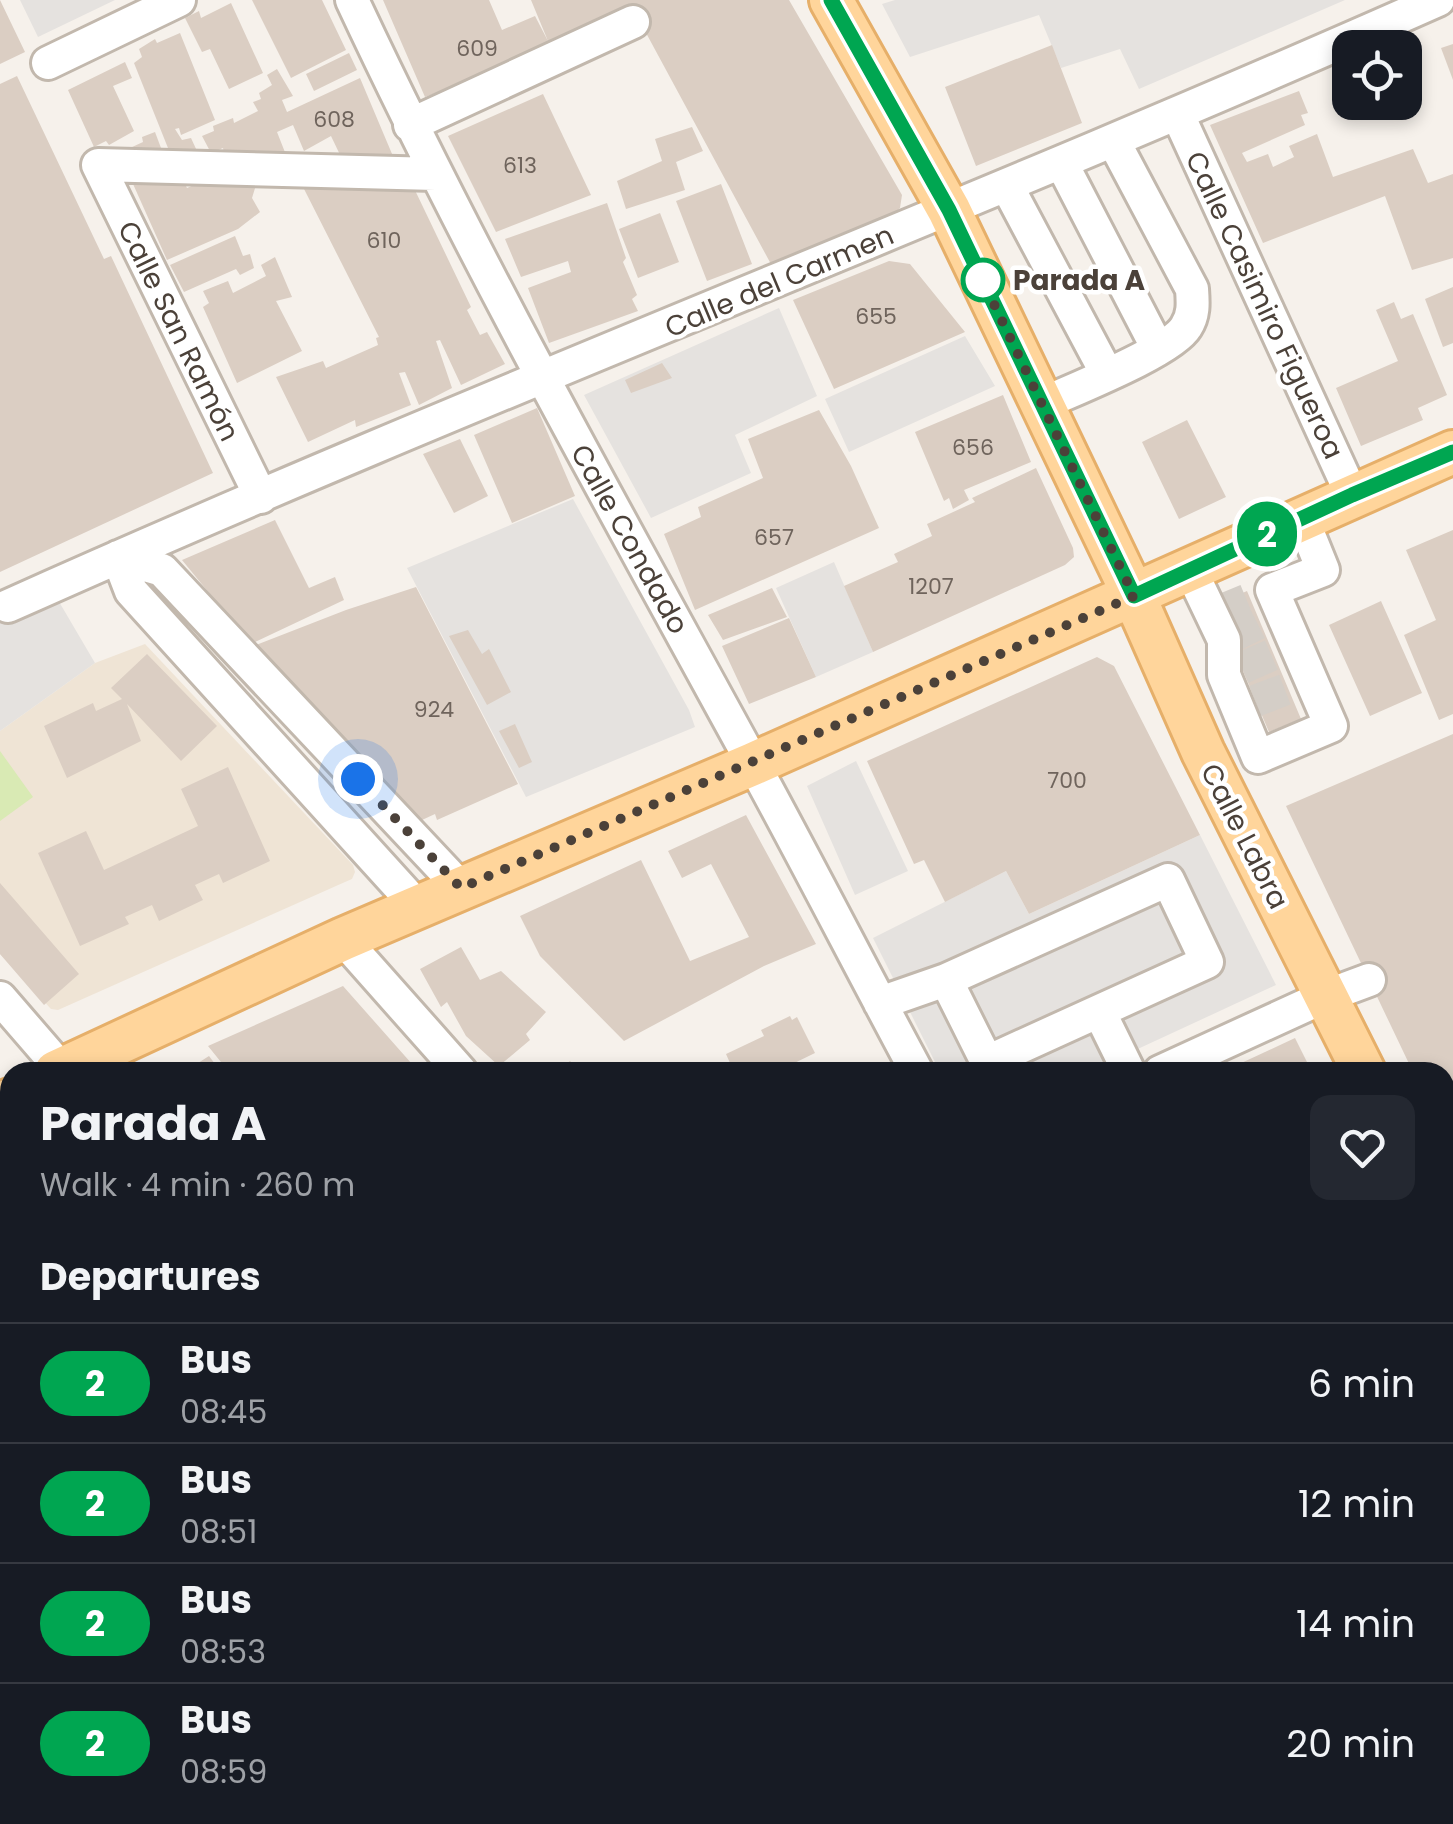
<!DOCTYPE html>
<html lang="en">
<head>
<meta charset="utf-8">
<style>
	body { margin:0; font-family:Poppins,sans-serif; background:#242831; color:#f1f3f6; height:100vh; display:flex; flex-direction:column; font-size:38px; white-space:nowrap }
	* { box-sizing:border-box; margin:0 }
	p { font-size:32px; color:#9ea1a6 }
	.icon { flex:none; width:55px; height:55px; fill:none; stroke:currentColor; stroke-width:2; stroke-linecap:round; stroke-linejoin:round }
	.map { position:relative; flex:1; overflow:hidden }
	.panel { position:absolute; left:0px; top:1062px; width:1455px; height:762px; display:flex; flex-direction:column; background:#171b24; border-radius:30px 30px 0 0; box-shadow:0 5px 15px #0003 }
	.panel>* { flex:none }
	.badge { padding:0 20px; border-radius:32px; font-size:35px; line-height:65px }
	.tools { position:absolute; left:1332px; top:30px; display:grid; gap:20px }
	.tools a { display:grid; place-items:center; width:90px; height:90px; border-radius:20px; background:#171b24; box-shadow:0 5px 15px #0003; font-size:50px }
	.you { position:absolute; width:50px; height:50px; margin:-25px; border:8px solid #fff; border-radius:50%; background:#1a73e8; box-shadow:0 0 0 15px #1a73e833 }
	.map>.badge { position:absolute; translate:-50% -50%; box-shadow:0 0 0 5px #fff }
	h2 { padding:0 40px; font-size:38px; line-height:90px }
	.round { display:grid; place-items:center; flex:none; width:105px; height:105px; border-radius:20px; background:#242831 }
	.summary { display:flex; align-items:center; justify-content:space-between; height:170px; padding:0 40px }
	h1 { font-size:48px; font-weight:700; line-height:75px }
	ul { padding:0; list-style:none }
	li { display:flex; align-items:center; gap:30px; height:120px; padding:0 40px; border-top:2px solid #363941 }
	li div { flex:1 }
	li b { display:block; font-size:38px }
	li em { font-style:normal }
	li .badge { min-width:110px; font-weight:700; text-align:center }
	.map>svg:first-child { display:block }
	.education { fill:#efe4d5 }
	.green { fill:#d9eab4 }
	.parking { fill:#e5e2df }
	.building { fill:#dbcec3 }
	.lines { fill:none; stroke-linecap:round; stroke-linejoin:round }
	.minor-tunnel { stroke:#d4cec7; stroke-width:32; stroke-dasharray:32 16; stroke-linecap:butt }
	.minor-casing { stroke:#c2b8ad; stroke-width:38 }
	.major-casing { stroke:#e6af69; stroke-width:48 }
	.minor { stroke:#fff; stroke-width:32 }
	.major { stroke:#ffd59b; stroke-width:42 }
	.line-casing { stroke:#fff; stroke-width:22 }
	.line { stroke:#00a651; stroke-width:15 }
	.walk { stroke:#4b4139; stroke-width:10; stroke-dasharray:0 18 }
	.stop-dot { fill:#fff; stroke:#00a651; stroke-width:5 }
	.labels { text-anchor:middle; stroke-width:9; stroke-linejoin:round; paint-order:stroke }
	.number-label { font-size:22px; fill:#6f645c }
	.stop-label { font-size:28px; font-weight:bold; fill:#4b4139; stroke:#fff; text-anchor:start }
	.street-label { font-size:28px; fill:#4b4139; stroke:#fff }
</style>
</head>
<body>
<div class="map">
<svg width="1453" height="1824" viewBox="0 0 1453 1824">
	<rect width="100%" height="100%" fill="#f6f1eb"/>
	<path class="education" d="M145 644 353 865 355 872 352 879 345 882 58 1010 51 1009 0 954V731L95 663Z"/>
	<path class="green" d="M0 751 33 797 0 821Z"/>
	<path class="parking" d="M20 0H115L38 37Z
		M895 0H1345L1139 89 1120 49 1061 68 1039 15 910 57 882 4Z
		M779 308 817 396 735 435 751 473 651 518 584 395Z
		M965 336 995 386 849 452 825 399Z
		M573 499 689 710 695 727 526 797 407 568Z
		M834 562 873 652 816 677 776 588Z
		M58 600 95 663 0 731V621Z
		M856 761 908 871 855 895 807 786Z
		M1200 835 1276 985 1088 1072H940L873 938 1006 871 1029 914Z
		M1008 1815H1078L1067 1824H999Z
		M1177 1815H1308L1293 1824H1175L1171 1820Z"/>
	<path class="building" d="M0 0 25 52 0 64Z
		M252 0H322L346 50 291 78Z
		M383 0H489L502 30 535 16 548 41 531 0H789L902 195 900 208 888 219 772 266 632 7 553 50 425 97Z
		M231 3 263 73 229 89 210 49 202 52 185 18 199 11 201 18Z
		M180 33 215 120 181 135 179 128 175 129 182 140 191 138 203 164 174 163 134 63 142 57 139 49 155 39 157 43Z
		M1453 44V80L1441 48Z
		M1052 45 1082 123 976 166 945 87Z
		M349 53 357 70 314 91 306 74Z
		M125 62 132 78 113 86 134 131 109 145 106 141 94 147 68 90Z
		M277 69 293 96 282 100 287 112 360 78 395 161 362 160 357 153 342 159 331 136 304 151 293 125 277 132 290 165 226 162 223 148 211 153 202 136 214 131 213 126 233 118 234 123 258 111 253 102 261 99 259 93 272 85 267 75Z
		M17 76 104 259 111 256 213 473 0 572V84Z
		M1299 91 1308 113 1301 115 1305 125 1242 153 1247 162 1268 154 1273 167 1294 157 1289 146 1317 134 1333 177 1413 149 1428 183 1453 174V258L1412 270 1385 196 1263 243 1210 125Z
		M543 94 591 195 496 232 448 136Z
		M692 127 703 151 676 162 685 190 626 209 617 181 662 161 655 139Z
		M155 132 167 164 130 152V148L143 142 142 137Z
		M177 168 187 188 210 178 256 185 252 198 260 212 238 229 167 260 129 175Z
		M412 184 471 307 467 310 480 335 487 332 505 364 461 385 440 340 436 341 452 388 419 405 405 372 399 373 411 405 356 427 355 420 308 442 276 377 323 361 326 368 378 345 376 338 379 337 302 185Z
		M721 184 752 264 707 281 676 201Z
		M607 203 626 258 623 262 637 295 632 299 638 311 549 343 528 288 571 272 568 261 521 277 505 239Z
		M660 213 679 262 638 278 619 229Z
		M235 236 243 256 250 254 254 268 240 275 236 269 184 292 170 265Z
		M275 257 292 297 276 301 302 351 237 383 203 307 209 303 203 291 228 281 233 293 266 276 261 265Z
		M889 261 910 264 965 332 834 389 793 300Z
		M1453 287V343L1443 347 1425 299Z
		M1394 302 1401 319 1413 314 1447 395 1418 408 1423 420 1361 446 1336 388 1398 361 1376 310Z
		M662 363 672 378 631 393 625 380Z
		M1003 395 1031 462 964 490 969 500 953 509 949 498 944 501 915 432Z
		M537 408 575 496 512 523 474 435Z
		M819 410 851 466 879 528 695 610 664 534 701 517 698 507 763 478 748 439Z
		M1187 420 1226 497 1179 519 1142 442Z
		M460 439 488 496 454 513 423 454Z
		M1036 468 1073 548 1074 557 1065 565 873 652 844 586 898 562 894 554 932 536 927 524 975 502 972 498Z
		M275 520 309 588 335 577 344 600 251 644 182 560Z
		M1453 530V714L1439 720 1404 635 1436 620 1406 550Z
		M416 587 518 784 437 820 435 814 422 820 256 645 346 610Z
		M772 588 787 617 723 640 708 615Z
		M1247 591 1301 719 1269 732 1215 605Z
		M1381 601 1422 693 1370 716 1329 625Z
		M789 618 816 677 749 704 722 646Z
		M468 630 482 654 489 649 511 692 487 705 449 636Z
		M147 654 217 726 181 761 127 704 141 741 67 778 44 726 93 703 96 711 122 699 111 688Z
		M1097 657 1114 666 1200 835 1029 914 1006 871 945 902 924 860 914 864 867 761Z
		M515 724 532 762 519 768 499 731Z
		M1453 734V1158L1445 1141V1072H1413L1286 806Z
		M228 767 270 861 223 883 219 874 195 885 203 900 159 921 152 905 125 917 129 924 80 946 38 853 86 831 104 870 198 826 181 789Z
		M746 815 816 944 764 966 624 1041 540 956 520 916 641 860 690 961 749 937 711 864 682 878 668 851Z
		M0 883 79 974 44 1005 0 954Z
		M461 947 480 980 501 971 546 1012 526 1034 530 1040 499 1066 466 1036 447 1002 441 1007 420 969Z
		M343 986 412 1064 401 1072H229L208 1046Z
		M790 1016 792 1020 797 1017 815 1053 776 1072H734L726 1054 764 1036 761 1030Z
		M1295 1038 1312 1072H1222Z
		M209 1056 221 1072H184Z
		M570 1061 581 1072H556Z
		M0 1167 10 1185V1287L4 1290 0 1284Z
		M1445 1333 1453 1349V1373L1445 1377Z
		M10 1357V1458L0 1440V1363Z
		M1453 1426V1662L1445 1666V1430Z
		M0 1565 10 1584V1594L0 1599Z
		M10 1598V1622L0 1610Z
		M0 1615 10 1629V1684L4 1689 0 1684Z
		M10 1733V1785L0 1772V1740Z
		M0 1781 10 1791V1815H28L34 1824H0Z
		M1453 1813V1824H1433Z
		M32 1815H71L58 1824H38Z
		M90 1815H112L100 1824Z
		M170 1815H210L217 1824H177Z
		M250 1815H273L260 1824Z
		M320 1815H389L375 1824H309Z
		M445 1815H489L495 1824H445L441 1817Z
		M492 1815H584L575 1824H510L503 1817 497 1822Z
		M623 1815H678L670 1824H614Z
		M682 1815H735L743 1824H673Z
		M808 1815H855L846 1824H817Z
		M922 1815H954L944 1824H927L929 1822Z"/>
	<g class="lines">
		<path class="minor-tunnel" d="M1217 612 1251 598
			M1229 638 1261 622
			M1242 668 1274 654
			M1255 701 1289 688"/>
		<g class="minor-casing">
			<path id="minor" d="M352 0C473 259 613 507 750 758 807 862 861 968 917 1072
				M48 63 179 0
				M1178 115 1352 495
				M410 125 633 22
				M1062 164 1158 349
				M1007 186 1107 374
				M1042 404C1072 390 1172 351 1186 327 1194 315 1193 303 1192 289L1114 142
				M261 497 98 165 436 174
				M118 557 162 570 461 888
				M118 557 131 591 418 907
				M1190 569 1224 640V675L1258 757 1331 726 1272 590 1323 570 1302 518
				M8 606C481 394 965 210 1438 0
				M343 939 461 1072
				M0 998 64 1072
				M880 1003 946 980 987 1062 1207 962 1168 880 946 980
				M1099 1011 1129 1072
				M1160 1072 1326 996 1369 980
				M1445 1406 1453 1402
				M3 1515 10 1525
				M0 1724 10 1718
				M1445 1775 1452 1784
				M234 1815 241 1824
				M765 1815 774 1824
				M1130 1815 1139 1824
				M292 1824 303 1815
				M405 1824 418 1815
				M1377 1824 1394 1815"/>
		</g>
		<g class="major-casing">
			<path id="major" d="M831 0 949 210 1134 596 1203 752 1364 1072
				M56 1072 343 939 753 764 1453 452
				M0 1106 10 1100
				M1445 1235 1453 1251"/>
		</g>
		<use href="#minor" class="minor"/>
		<use href="#major" class="major"/>
	</g>
	<g class="lines">
		<g class="line-casing">
			<path id="line" d="M831 0 949 210 1134 596 1352 495 1453 452"/>
		</g>
		<use href="#line" class="line"/>
		<path class="walk" d="M358 779 461 888 1134 596 980 275 983 280"/>
	</g>
	<circle class="stop-dot" cx="983" cy="280" r="20"/>
	<g class="labels">
		<g class="number-label">
			<text x="477" y="56">609</text>
			<text x="334" y="127">608</text>
			<text x="520" y="173">613</text>
			<text x="384" y="248">610</text>
			<text x="876" y="324">655</text>
			<text x="973" y="455">656</text>
			<text x="774" y="545">657</text>
			<text x="931" y="594">1207</text>
			<text x="434" y="717">924</text>
			<text x="1067" y="788">700</text>
		</g>
		<g class="stop-label">
			<text x="1013" y="290">Parada A</text>
		</g>
		<g class="street-label">
			<text transform="translate(779 281) rotate(-23)" y="10">Calle del Carmen</text>
			<text transform="translate(1265 305) rotate(65)" y="10">Calle Casimiro Figueroa</text>
			<text transform="translate(179 331) rotate(64)" y="10">Calle San Ramón</text>
			<text transform="translate(630 539) rotate(61)" y="10">Calle Condado</text>
			<text transform="translate(1245 836) rotate(63)" y="10">Calle Labra</text>
		</g>
	</g>
</svg>
<div class="tools">
<a><svg class="icon" aria-label="locate" viewBox="0 0 24 24"><circle cx="12" cy="12" r="6"/><path d="M12 2v4M12 18v4M2 12h4M18 12h4"/></svg></a>
</div>
<div class="you" style="left:358px;top:779px"></div>
<b class="badge" style="left:1267px;top:534px;background:#00a651;color:#fff">2</b>
<section class="panel">
<div class="summary"><div><h1>Parada A</h1><p>Walk · 4 min · 260 m</p></div><a class="round"><svg class="icon" aria-label="heart" viewBox="0 0 24 24"><path d="M12 20l-8-8c-3-5 5-10 8-4 3-6 11-1 8 4z"/></svg></a></div>
<h2>Departures</h2>
<ul>
<li><span class="badge" style="background:#00a651;color:#fff">2</span><div><b>Bus</b><p>08:45</p></div><em>6 min</em></li>
<li><span class="badge" style="background:#00a651;color:#fff">2</span><div><b>Bus</b><p>08:51</p></div><em>12 min</em></li>
<li><span class="badge" style="background:#00a651;color:#fff">2</span><div><b>Bus</b><p>08:53</p></div><em>14 min</em></li>
<li><span class="badge" style="background:#00a651;color:#fff">2</span><div><b>Bus</b><p>08:59</p></div><em>20 min</em></li>
</ul>
</section>
</div>
</body>
</html>
